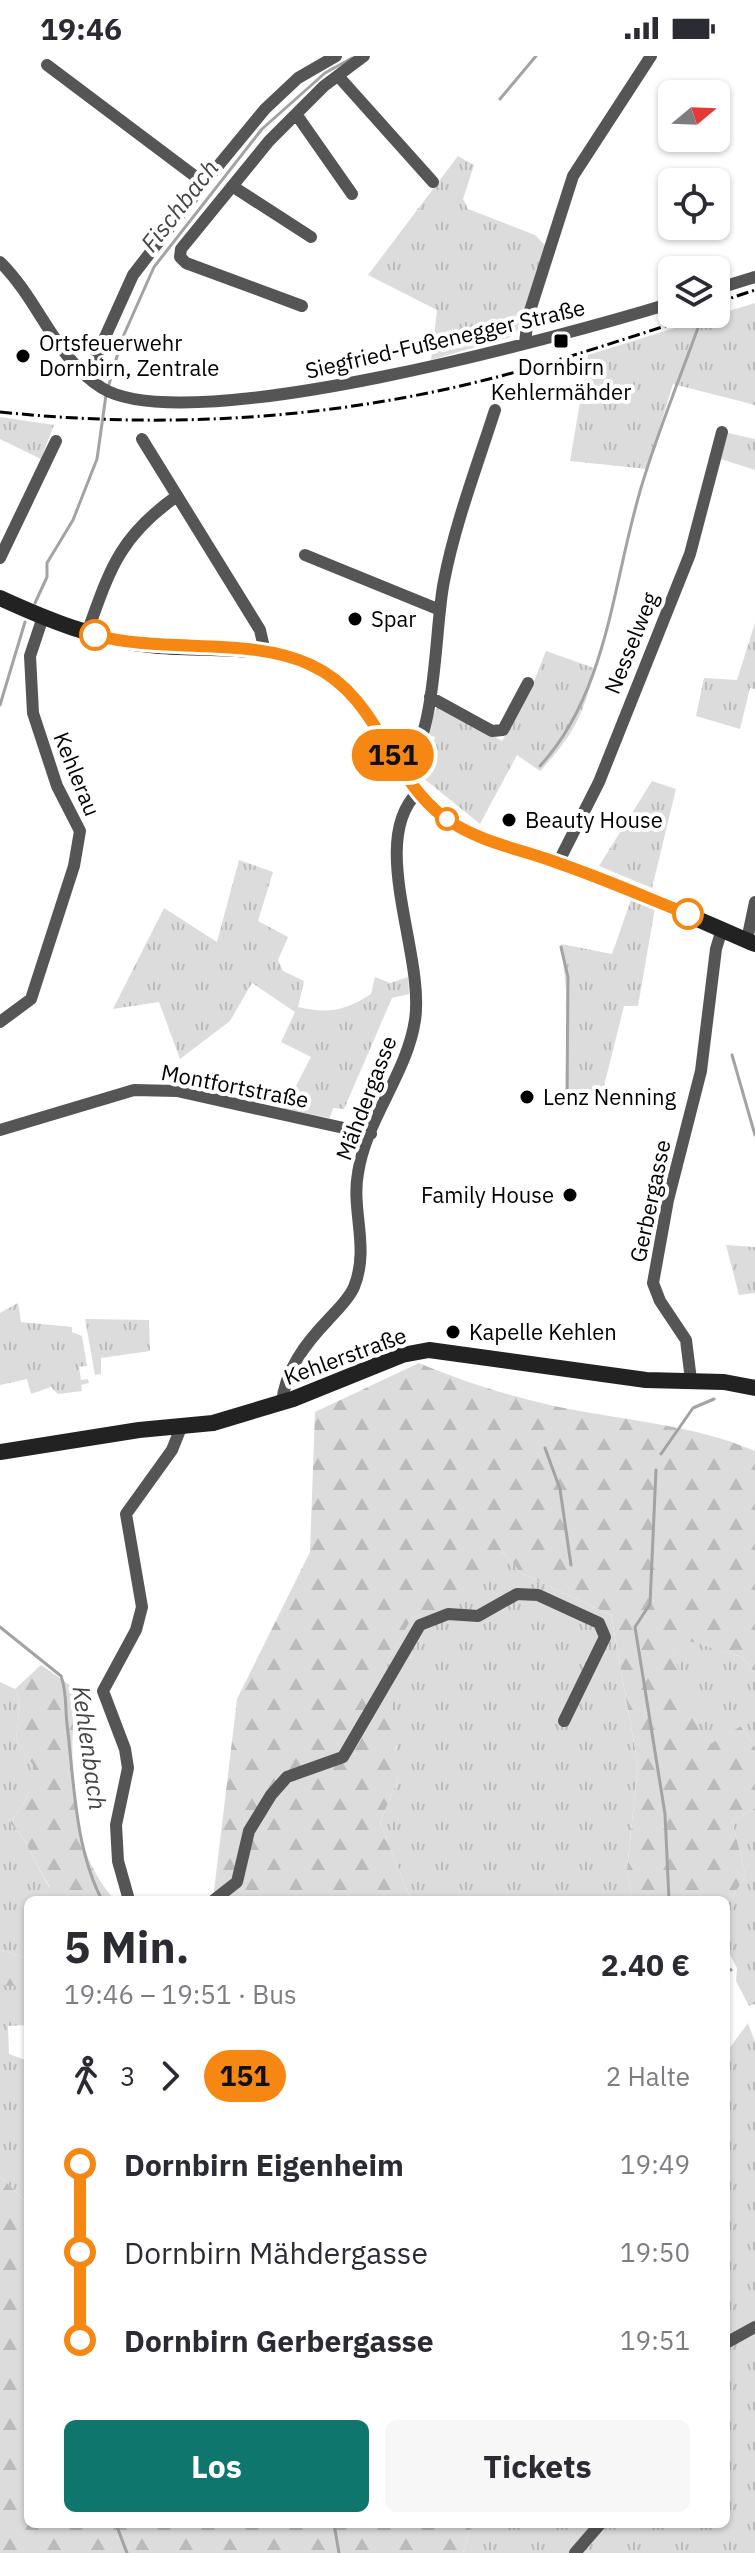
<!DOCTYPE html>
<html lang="de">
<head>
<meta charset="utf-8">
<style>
	body { margin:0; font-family:"IBM Plex Sans",sans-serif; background:#f7f7f7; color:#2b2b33; height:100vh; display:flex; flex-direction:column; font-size:30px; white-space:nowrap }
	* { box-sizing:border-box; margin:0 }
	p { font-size:26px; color:#7c7c81 }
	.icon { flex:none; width:44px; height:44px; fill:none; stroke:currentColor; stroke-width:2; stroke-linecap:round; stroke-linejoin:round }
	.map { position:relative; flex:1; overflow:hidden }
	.sheet { position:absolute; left:24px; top:1840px; width:706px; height:632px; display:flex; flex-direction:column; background:#fff; border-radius:12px; box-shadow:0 2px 6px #0004 }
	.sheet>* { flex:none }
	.badge { padding:0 16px; border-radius:26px; font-size:28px; line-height:52px }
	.needle { width:52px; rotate:71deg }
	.controls { position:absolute; left:658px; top:24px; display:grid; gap:16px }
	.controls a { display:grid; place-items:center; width:72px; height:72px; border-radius:12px; background:#fff; box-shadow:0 2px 6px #0004; font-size:40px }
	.map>.badge { position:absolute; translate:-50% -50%; box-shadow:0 0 0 4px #fff }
	.legs { display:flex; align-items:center; gap:12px; height:88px; padding:0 40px; font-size:26px }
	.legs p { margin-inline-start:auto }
	.summary { display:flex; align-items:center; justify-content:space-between; height:136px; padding:0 40px }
	h1 { font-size:44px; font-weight:700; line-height:60px }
	.button { display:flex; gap:16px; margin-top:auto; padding:16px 40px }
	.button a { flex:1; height:92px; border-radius:12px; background:#0f766e; color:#fff; font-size:32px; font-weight:700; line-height:92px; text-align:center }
	.button a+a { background:#f7f7f7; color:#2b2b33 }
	ul { padding:0 40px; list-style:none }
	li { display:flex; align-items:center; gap:28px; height:88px; font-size:30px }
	li i { display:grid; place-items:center; width:12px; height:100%; margin:0 10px; background:currentColor }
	li i::after { content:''; width:20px; height:20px; margin:-10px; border:6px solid; border-radius:50%; background:#fff }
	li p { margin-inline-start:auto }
	li:first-child i { background:linear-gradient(#0000 50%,currentColor 0) }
	li:last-child i { background:linear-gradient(currentColor 50%,#0000 0) }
	.status { display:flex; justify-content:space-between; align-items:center; height:56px; padding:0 40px; background:#fff; direction:ltr }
	.status svg { height:22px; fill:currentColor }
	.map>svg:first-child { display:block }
	.grass { fill:url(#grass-tufts) }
	.forest { fill:url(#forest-firs) }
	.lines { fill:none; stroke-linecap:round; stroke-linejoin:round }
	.stream { stroke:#a3a3a3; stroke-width:3 }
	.street { stroke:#555; stroke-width:12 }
	.secondary { stroke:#222; stroke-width:16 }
	.rail { stroke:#000; stroke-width:3; stroke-dasharray:12 4 2 4; stroke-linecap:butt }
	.line-1-casing { stroke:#fff; stroke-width:18 }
	.line-1 { stroke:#f68712; stroke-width:12 }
	.poi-dot { fill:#000; stroke:#fff; stroke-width:3 }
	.stop-1-dot { fill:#fff; stroke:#f68712; stroke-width:4 }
	.labels { text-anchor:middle; stroke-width:8; stroke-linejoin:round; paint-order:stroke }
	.street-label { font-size:22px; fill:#000; stroke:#fff }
	.poi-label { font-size:22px; fill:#000; stroke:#fff; text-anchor:start }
	.water-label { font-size:24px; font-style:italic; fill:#444; stroke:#fff }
</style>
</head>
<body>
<div class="status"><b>19:46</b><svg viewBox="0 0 49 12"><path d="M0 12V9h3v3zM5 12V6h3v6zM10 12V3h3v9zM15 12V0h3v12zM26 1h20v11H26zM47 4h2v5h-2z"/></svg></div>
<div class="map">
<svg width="755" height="2497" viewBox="0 0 755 2497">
	<defs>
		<pattern id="grass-tufts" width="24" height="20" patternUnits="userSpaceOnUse" patternTransform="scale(2)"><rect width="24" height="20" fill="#dcdcdc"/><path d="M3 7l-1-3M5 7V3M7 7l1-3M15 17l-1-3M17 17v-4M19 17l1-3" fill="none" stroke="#bbb"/></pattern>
		<pattern id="forest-firs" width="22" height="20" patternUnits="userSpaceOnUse" patternTransform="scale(2)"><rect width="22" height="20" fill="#dcdcdc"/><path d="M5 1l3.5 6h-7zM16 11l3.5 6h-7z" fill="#bbb"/></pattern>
	</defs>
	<rect width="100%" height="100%" fill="#fff"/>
	<path class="grass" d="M458 100 474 109 463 143 468 153 535 179 546 190 517 275 510 281 431 304 437 254 368 219Z
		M755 247V349L673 328 647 413 570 405 588 299Z
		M0 361 54 369 41 403 0 383Z
		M728 377 755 383V414L721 403Z
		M755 567V633L750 632 740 673 696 660 704 622 737 624Z
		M546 595 594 612C585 658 572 681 540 715L517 699 480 768 417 717 419 713 425 714 435 681 425 678 437 651 452 655 502 685 530 635Z
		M652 725 676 733 652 832 599 810Z
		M239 804 273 816 258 865 288 881 278 904 283 915 304 925 298 951C328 958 345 955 371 938L375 921 390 927 408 921 409 938 392 942 344 1053 333 1052 330 1062 284 1053 311 1001 281 986 295 956 252 927 230 965 180 1003 159 946 113 953 164 852 217 886Z
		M632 841 655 852 638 950H624L602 1038 566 1041V933L561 888 612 898Z
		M726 1189 755 1191V1237L739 1239Z
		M18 1247 21 1266 72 1271V1276L82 1280 87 1310 79 1311 81 1324 88 1323 89 1327 81 1329 82 1335 58 1338 51 1331 31 1338 27 1323 0 1329V1257Z
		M85 1263 149 1264 150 1295 101 1302V1318L95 1319Z
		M503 1496 521 1517 611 1559 638 1709 627 1813 633 1844H411L380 1766 398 1724 390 1703 397 1691 374 1627 412 1562 431 1554Z
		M675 1580 742 1601 755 1617V1691L741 1670 705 1692 673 1599Z
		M0 1626 15 1633 20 1647 16 1684 36 1712 27 1742 10 1767C29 1785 35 1809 50 1832L43 1844H28V1903L0 1894Z
		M755 1752V1948L749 1950 736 1925 737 1912 726 1891V1850L746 1820 732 1765Z
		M11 1928 28 1931V1969L8 1970 9 1998 28 2005V2156L24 2144 0 2120V1929Z
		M748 1967 755 1986V2497H463L472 2468H726V1997Z"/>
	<path class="forest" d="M419 1307C466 1327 513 1341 564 1352 628 1365 695 1369 755 1395V1617L742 1601 676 1581 673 1598 705 1691 741 1670 755 1691V1752L732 1765 746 1820 726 1850V1844H633L627 1814 638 1709 611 1559 521 1517 503 1496 473 1524 471 1542 412 1562 375 1626C393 1653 408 1670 391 1703L398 1724 380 1766 411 1844H213L237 1643 310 1496 315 1356Z
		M41 1609 74 1632C73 1704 62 1786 115 1844H43L50 1831C35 1809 29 1785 10 1767L27 1742 35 1712 16 1684 20 1647 15 1633Z
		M0 1894 28 1903V1931L0 1929Z
		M0 2120 24 2144 28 2156V2468H472L463 2497H0Z"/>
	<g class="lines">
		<path class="stream" d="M500 43 536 0
			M108 332 122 283 154 211 262 73 325 17 352 2
			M35 547 47 521V507L73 464 97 403 106 339
			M0 649 25 566
			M540 710C611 633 613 516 645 419 661 368 681 319 699 269
			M561 891 568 921 567 1039
			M732 999 755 1079
			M545 1392 560 1433 571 1509
			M661 1398 693 1352 714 1343
			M656 1414 650 1548 635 1571 665 1758 669 1844
			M0 1571 61 1620C67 1636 65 1651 67 1668 74 1725 75 1793 102 1844
			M726 1912 731 1914
			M116 2468 127 2497
			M334 2468 339 2497"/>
		<path class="street" d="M47 9 204 127
			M339 21 433 126
			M296 58 352 138
			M232 130 311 181
			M0 206C39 244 55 302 102 332 188 385 570 278 672 247
			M716 233 755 221
			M302 250 186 207 180 201 181 193 269 85 324 30 364 0
			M525 287 528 261 573 120 651 0
			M87 321 133 219 204 127 265 53 298 22 336 0
			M142 383 260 574 265 596
			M305 499 440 554
			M0 502 56 385
			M87 577C110 513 119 481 177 440
			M430 641 492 675 503 674 528 627
			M403 715C438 681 434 573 444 525 455 468 477 410 495 354
			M558 807 599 726 690 498 722 376
			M747 884 755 846
			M0 966 31 943 74 810 80 775 57 730 33 657 30 600 43 561
			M0 1074 134 1034 177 1035 371 1078
			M691 1324 686 1284 660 1245 653 1227 668 1144 701 1015 716 893 722 873
			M282 1347C285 1314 306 1287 328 1264 337 1254 349 1243 354 1231 370 1192 351 1155 358 1117 366 1063 407 1018 415 964 425 898 367 785 418 736
			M129 1844 118 1805 116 1769 128 1712 125 1693 103 1635 136 1574 142 1551 126 1458 172 1394 182 1369
			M214 1844 237 1826 249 1775 271 1739 287 1721 343 1701 420 1569 448 1558 478 1560 517 1538 538 1539 599 1567 605 1581 564 1665
			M726 2287 755 2271
			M575 2497 600 2468"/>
		<path class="secondary" d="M0 542C48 564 97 584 150 589 202 595 263 586 312 609 379 640 388 721 446 762 479 786 520 793 558 807 625 830 690 860 755 888
			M0 1396 139 1374 213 1367 293 1343 402 1299 429 1294 646 1324 724 1326 755 1332"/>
		<path class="rail" d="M716 247 755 234
			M0 356C164 373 328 364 489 323 561 305 632 280 704 258"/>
	</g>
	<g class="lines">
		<g class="line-1-casing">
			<path id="line-1" d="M95 579C163 598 251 580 311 609 379 640 388 720 445 762 478 786 520 793 558 807 602 822 645 841 688 858"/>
		</g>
		<use href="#line-1" class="line-1"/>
	</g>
	<g class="poi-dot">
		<rect x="553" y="277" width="16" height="16" rx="4"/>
		<circle cx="23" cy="300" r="8"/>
		<circle cx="355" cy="563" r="8"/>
		<circle cx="509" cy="764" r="8"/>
		<circle cx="527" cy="1041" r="8"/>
		<circle cx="570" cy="1139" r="8"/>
		<circle cx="453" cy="1276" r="8"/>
	</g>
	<g class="stop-1-dot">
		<circle cx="95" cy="579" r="14"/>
		<circle cx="447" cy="763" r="10"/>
		<circle cx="688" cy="858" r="14"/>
	</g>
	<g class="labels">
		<g class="street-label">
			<text transform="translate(445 283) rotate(-13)" y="8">Siegfried-Fußenegger Straße</text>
			<text transform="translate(631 587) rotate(-68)" y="8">Nesselweg</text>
			<text transform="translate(77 718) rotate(68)" y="8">Kehlerau</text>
			<text transform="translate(235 1030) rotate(11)" y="8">Montfortstraße</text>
			<text transform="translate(366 1042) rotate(-69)" y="8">Mähdergasse</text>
			<text transform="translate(650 1145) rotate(-78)" y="8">Gerbergasse</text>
			<text transform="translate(345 1300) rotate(-20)" y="8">Kehlerstraße</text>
		</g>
		<g class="poi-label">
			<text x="39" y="295">Ortsfeuerwehr<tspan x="39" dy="25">Dornbirn, Zentrale</tspan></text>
			<text x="561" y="319" text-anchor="middle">Dornbirn<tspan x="561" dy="25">Kehlermähder</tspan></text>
			<text x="371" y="571">Spar</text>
			<text x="525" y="772">Beauty House</text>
			<text x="543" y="1049">Lenz Nenning</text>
			<text x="554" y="1147" text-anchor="end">Family House</text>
			<text x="469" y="1284">Kapelle Kehlen</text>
		</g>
		<g class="water-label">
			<text transform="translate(180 150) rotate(-52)" y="8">Fischbach</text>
			<text transform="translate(89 1692) rotate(82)" y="8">Kehlenbach</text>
		</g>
	</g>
</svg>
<div class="controls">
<a><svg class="needle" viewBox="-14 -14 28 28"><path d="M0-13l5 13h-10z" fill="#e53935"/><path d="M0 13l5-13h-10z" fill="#7c7c81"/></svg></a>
<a><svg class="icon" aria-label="locate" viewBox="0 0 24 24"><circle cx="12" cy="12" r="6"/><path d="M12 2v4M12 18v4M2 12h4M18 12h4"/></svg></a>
<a><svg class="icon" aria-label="layers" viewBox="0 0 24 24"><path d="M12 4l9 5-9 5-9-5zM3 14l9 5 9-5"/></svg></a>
</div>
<b class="badge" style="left:393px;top:699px;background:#f68712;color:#111">151</b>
<section class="sheet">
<div class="summary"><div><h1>5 Min.</h1><p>19:46 – 19:51 · Bus</p></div><b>2.40 €</b></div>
<div class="legs"><svg class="icon" aria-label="walk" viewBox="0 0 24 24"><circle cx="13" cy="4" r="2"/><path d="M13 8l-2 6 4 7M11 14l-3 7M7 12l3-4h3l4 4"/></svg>3<svg class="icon" aria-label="forward" viewBox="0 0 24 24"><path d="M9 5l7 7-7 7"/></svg><b class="badge" style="background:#f68712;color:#111">151</b><p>2 Halte</p></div>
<ul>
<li><i style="color:#f68712"></i><b>Dornbirn Eigenheim</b><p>19:49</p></li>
<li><i style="color:#f68712"></i><span>Dornbirn Mähdergasse</span><p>19:50</p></li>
<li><i style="color:#f68712"></i><b>Dornbirn Gerbergasse</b><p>19:51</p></li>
</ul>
<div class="button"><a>Los</a><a>Tickets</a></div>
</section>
</div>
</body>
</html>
